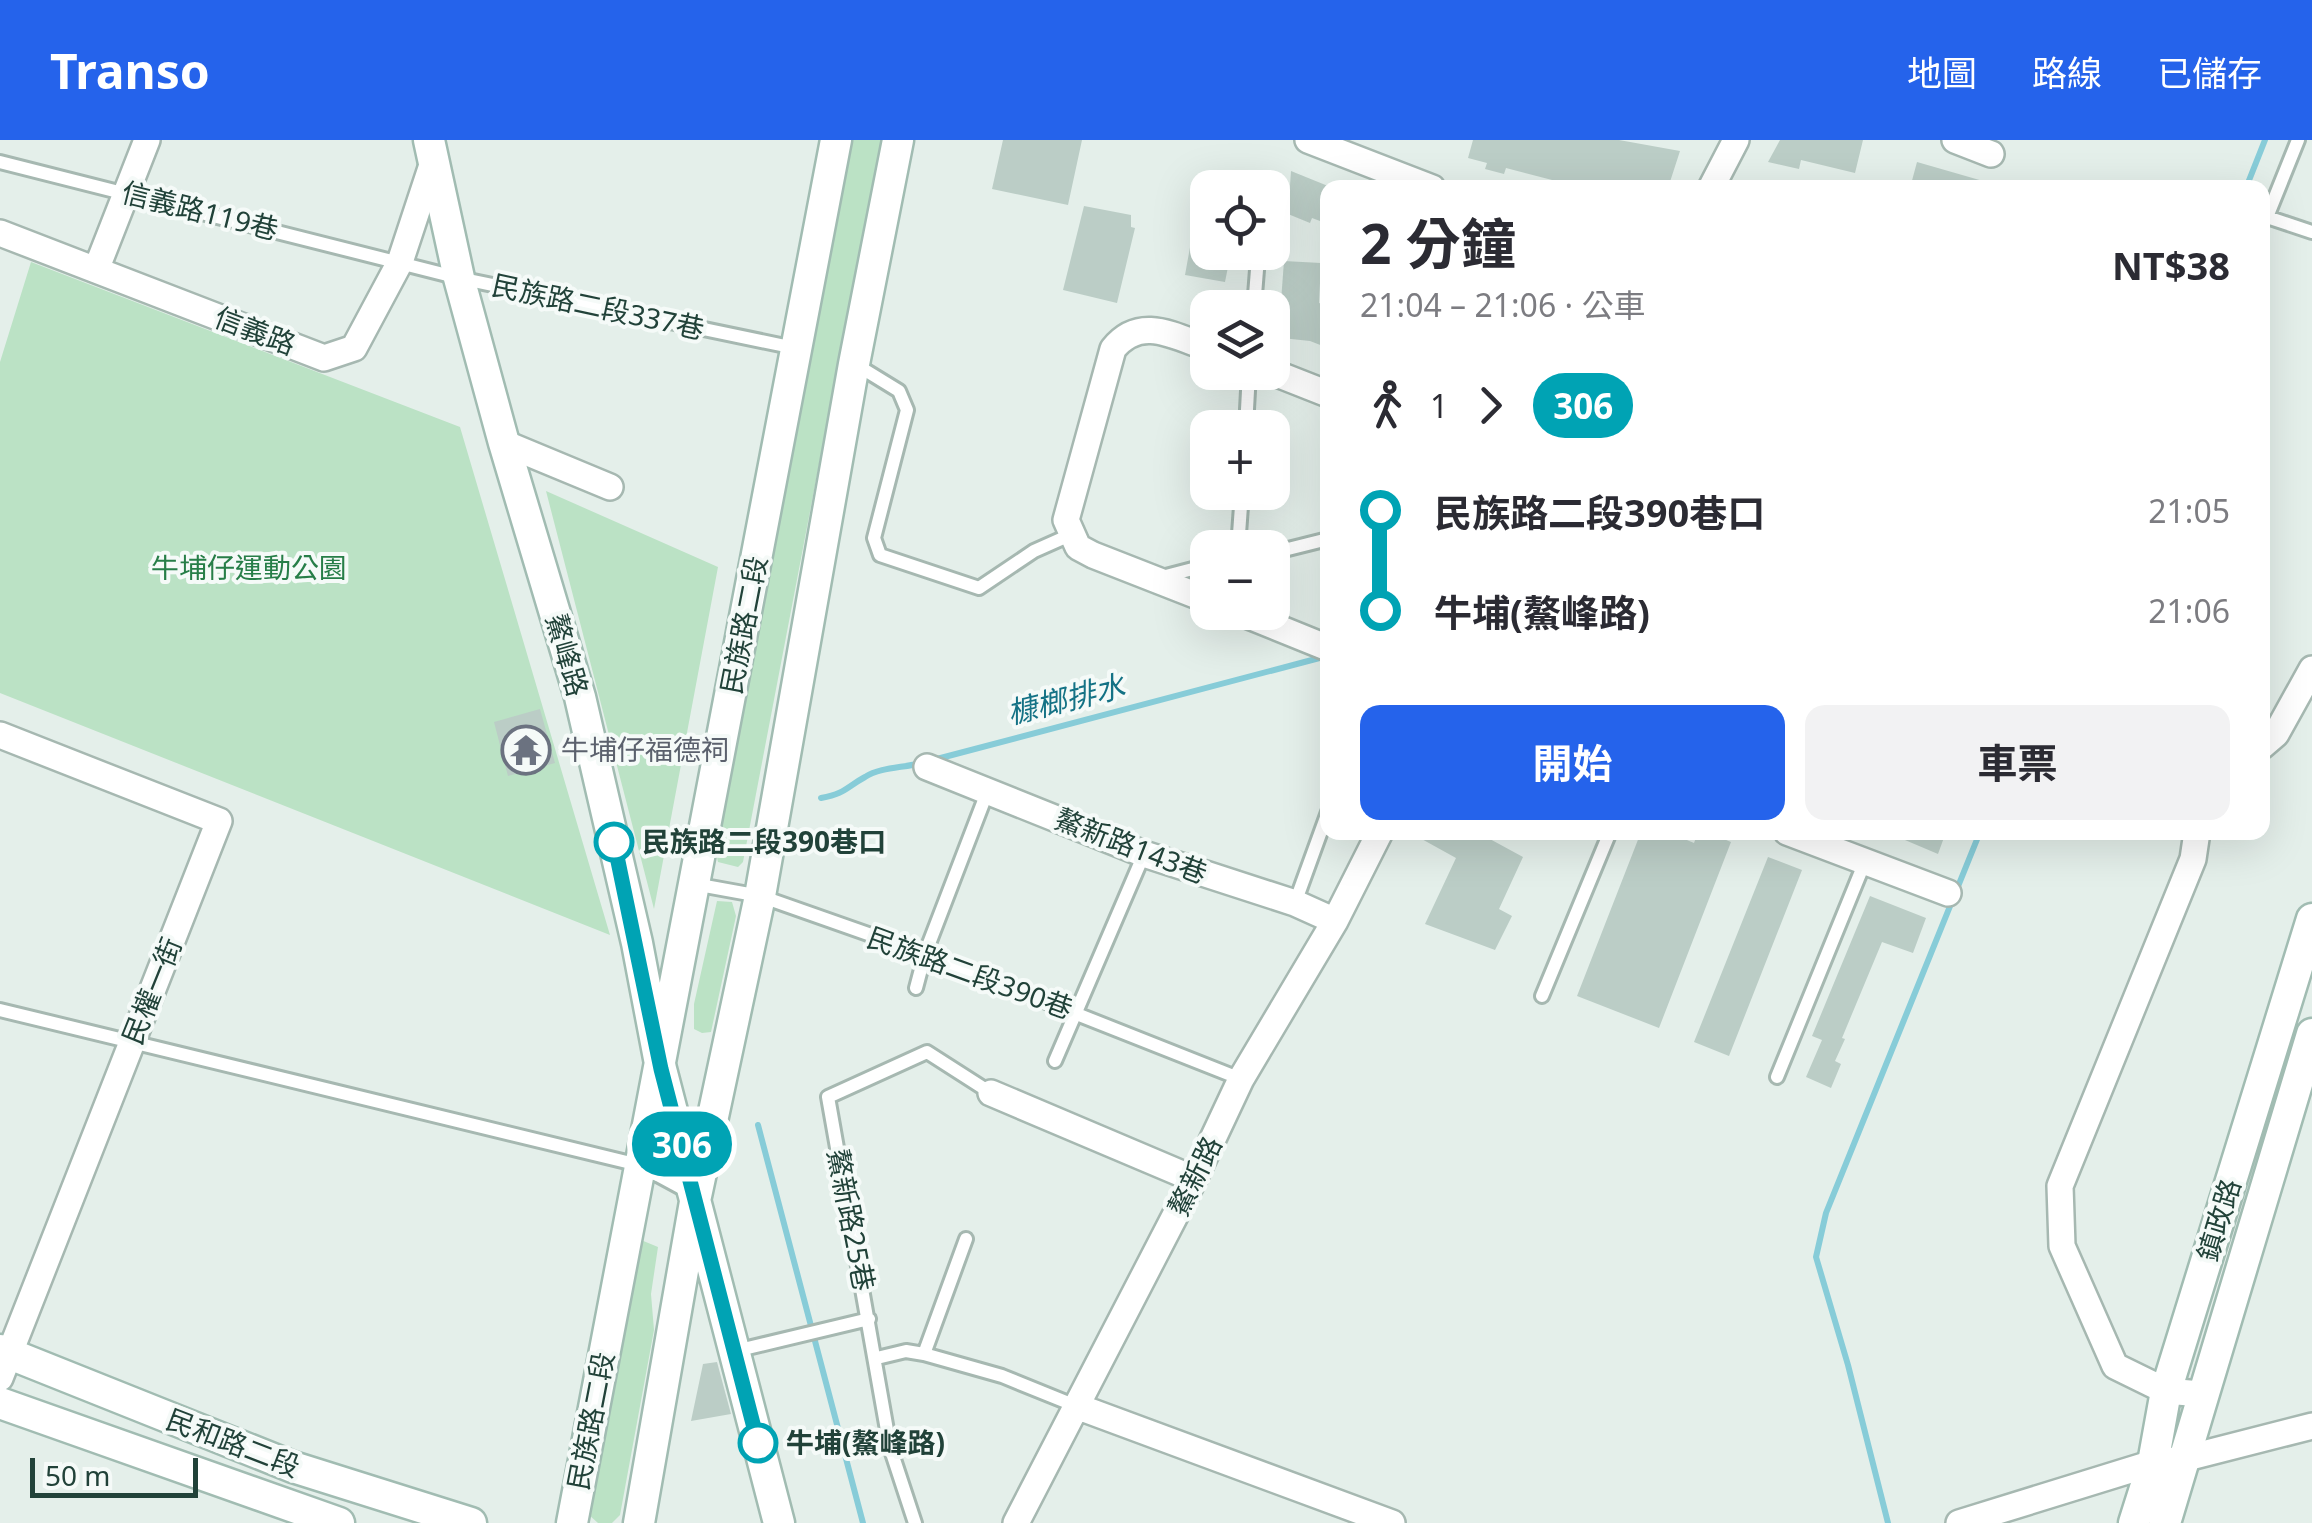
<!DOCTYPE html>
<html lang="zh-TW">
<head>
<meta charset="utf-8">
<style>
	body { margin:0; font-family:"Noto Sans","Noto Sans TC",sans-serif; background:#f2f2f3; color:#2b2b33; height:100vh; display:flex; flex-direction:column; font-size:38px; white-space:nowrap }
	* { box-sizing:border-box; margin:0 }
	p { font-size:32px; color:#7c7c81 }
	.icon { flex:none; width:55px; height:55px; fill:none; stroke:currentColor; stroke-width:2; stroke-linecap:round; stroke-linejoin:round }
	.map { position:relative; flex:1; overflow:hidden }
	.details { position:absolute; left:1320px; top:40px; width:950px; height:660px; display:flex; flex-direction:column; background:#fff; border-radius:20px; box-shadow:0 10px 40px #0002 }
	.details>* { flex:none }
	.badge { padding:0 20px; border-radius:32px; font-size:35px; line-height:65px }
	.controls { position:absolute; left:1190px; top:30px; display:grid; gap:20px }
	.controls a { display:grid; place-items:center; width:100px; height:100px; border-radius:20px; background:#fff; box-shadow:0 10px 40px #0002; font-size:50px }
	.scale { position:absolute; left:30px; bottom:25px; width:168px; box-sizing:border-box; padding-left:10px; border:5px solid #214239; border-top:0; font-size:28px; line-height:35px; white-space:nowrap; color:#214239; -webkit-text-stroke:8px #f5faf8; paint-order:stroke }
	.map>.badge { position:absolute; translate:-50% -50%; box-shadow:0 0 0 5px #fff }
	.legs { display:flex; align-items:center; gap:15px; height:110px; padding:0 40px; font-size:32px }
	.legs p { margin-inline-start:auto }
	.headline { display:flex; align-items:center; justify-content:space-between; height:170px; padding:0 40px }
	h1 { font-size:55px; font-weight:700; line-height:75px }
	.action { display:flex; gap:20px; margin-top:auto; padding:20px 40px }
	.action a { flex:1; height:115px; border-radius:20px; background:#2563eb; color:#fff; font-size:40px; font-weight:700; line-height:115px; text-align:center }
	.action a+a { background:#f2f2f3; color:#2b2b33 }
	ul { padding:0 40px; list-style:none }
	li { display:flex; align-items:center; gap:35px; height:100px; font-size:38px }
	li i { display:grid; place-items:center; width:15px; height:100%; margin:0 12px; background:currentColor }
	li i::after { content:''; width:25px; height:25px; margin:-12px; border:8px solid; border-radius:50%; background:#fff }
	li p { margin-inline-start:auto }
	li:first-child i { background:linear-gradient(#0000 50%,currentColor 0) }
	li:last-child i { background:linear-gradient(currentColor 50%,#0000 0) }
	header { display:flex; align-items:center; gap:60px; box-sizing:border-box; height:140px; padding:0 50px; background:#2563eb; color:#fff }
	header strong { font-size:48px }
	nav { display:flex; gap:55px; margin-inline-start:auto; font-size:35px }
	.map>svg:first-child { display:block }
	.green { fill:#bbe2c5 }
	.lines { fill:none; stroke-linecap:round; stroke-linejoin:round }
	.stream { stroke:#87ccd8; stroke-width:6 }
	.building { fill:#bbcdc6 }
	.lane-casing { stroke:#a6b8b1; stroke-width:18 }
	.street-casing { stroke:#a6b8b1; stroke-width:30 }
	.secondary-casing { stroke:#a1bcb2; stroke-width:35 }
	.lane { stroke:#fff; stroke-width:12 }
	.street { stroke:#fff; stroke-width:25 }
	.secondary { stroke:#fff; stroke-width:30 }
	.line-1-casing { stroke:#fff; stroke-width:22 }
	.line-1 { stroke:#00a3b4; stroke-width:15 }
	.stop-1-dot { fill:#fff; stroke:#00a3b4; stroke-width:5 }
	.labels { text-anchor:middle; stroke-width:8; stroke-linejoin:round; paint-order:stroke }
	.street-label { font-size:28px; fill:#214239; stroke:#f5faf8 }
	.park-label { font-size:28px; fill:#277e48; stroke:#f5faf8 }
	.worship-label { font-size:28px; fill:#5b616d; stroke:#f5faf8; text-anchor:start }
	.stop-label { font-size:28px; font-weight:bold; fill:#214239; stroke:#f5faf8; text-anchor:start }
	.water-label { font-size:30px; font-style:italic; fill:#147285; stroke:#f5faf8 }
</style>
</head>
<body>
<header>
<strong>Transo</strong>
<nav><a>地圖</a><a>路線</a><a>已儲存</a></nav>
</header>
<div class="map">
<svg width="2312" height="1383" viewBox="0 0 2312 1383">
	<rect width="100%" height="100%" fill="#e4efea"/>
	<path class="green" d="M852 0H881L743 722 738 727 718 722 716 713Z
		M31 122 460 287 610 795 0 553V222Z
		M546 351 718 427 654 769Z
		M717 761 732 762 736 776 711 892 702 893 694 889V864Z
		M641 1100 658 1107 651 1154 654 1190 620 1375 612 1383H598L589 1375Z"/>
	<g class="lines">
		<path class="stream" d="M2246 48 2265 0
			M933 620 1327 516
			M821 658C846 653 845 648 865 637 881 627 903 628 921 623
			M758 985 863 1383
			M1888 1383 1848 1225 1816 1117 1826 1073 1980 692"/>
	</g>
	<path class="building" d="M1003 0H1082L1068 65 992 49Z
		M1473 0H1619L1680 11 1668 48H1583L1506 28 1504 34 1485 29 1487 23 1468 18Z
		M1780 0H1863L1855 33 1801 20 1799 29 1768 22Z
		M1917 22 1983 41 1982 48H1910Z
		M1291 31 1328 46V84L1312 78 1310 83 1288 74Z
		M1198 63 1208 64V112H1231L1225 142 1185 135Z
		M1084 66 1131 75V87L1135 88 1117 163 1063 150Z
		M1284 121 1321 123 1319 163 1325 165 1320 177 1328 179V208L1310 201 1272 197V160L1281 161Z
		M540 569 555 623 508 636 494 582Z
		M1409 692H1477L1523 717 1499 769 1512 776 1495 810 1425 784 1456 718Z
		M1641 692H1668L1694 703 1698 692H1707L1731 702 1659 888 1577 856Z
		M1886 692H1946L1938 714Z
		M1768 717 1802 730 1729 916 1694 902Z
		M1870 756 1926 778 1913 813 1882 802 1842 898 1845 899 1835 921 1841 924 1831 948 1806 937 1822 900 1812 896Z
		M717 1222 731 1274 691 1281 703 1224Z"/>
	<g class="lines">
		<g class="lane-casing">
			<path id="lane" d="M2298 0 2267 77 2312 92
				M0 22 459 138 795 208
				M1254 168 1258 117
				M855 224 899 251 907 270 874 398 880 415 979 448 1034 411 1070 395
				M1246 288 1249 232
				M1238 408 1242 352
				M1272 413 1328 399
				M1162 437 1208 425
				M694 744 760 756 925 814 1241 939
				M1295 763 1328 672
				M916 848 925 814 988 650
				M1542 856 1610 692
				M0 870 639 1025 689 1052
				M1055 921 1144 714
				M1777 937 1864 724
				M735 1211 869 1179
				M924 1214 966 1099
				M877 1218 906 1211 924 1214 1002 1236 1076 1266
				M915 1383 890 1307 828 957 927 912 991 953"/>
		</g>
		<g class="street-casing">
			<path id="street" d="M1308 0 1432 48
				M1955 0 1991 14
				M1711 48 1736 0
				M0 93 324 218 354 208 400 122 434 19
				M96 130 147 0
				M1208 208C1174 196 1140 175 1113 209L1066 380 1078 407 1093 415 1208 460
				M1272 232 1328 254
				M504 303 610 347
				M1239 472 1328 508
				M0 595 219 681 0 1238
				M2262 606 2276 594 2312 529
				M927 627 1144 714 1295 763 1335 781
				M1787 692 1948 753
				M2197 692 2193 719 2060 1046 2062 1106 2115 1226 2166 1251 2201 1254
				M991 953 1194 1039
				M1076 1266 1392 1383
				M1016 1383 1194 1039 1241 939 1335 781 1380 692
				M1959 1383 2153 1323 2183 1319 2312 1286"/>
		</g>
		<g class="secondary-casing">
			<path id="secondary" d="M429 0 459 138 504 303 580 557 637 803 661 929 779 1383
				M0 1210 293 1327 471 1383
				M0 1263 339 1383
				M572 1383 836 0
				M639 1383 696 1056 760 756 854 224 898 0
				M2134 1383 2153 1323 2166 1251 2312 779
				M2165 1383 2312 894"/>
		</g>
		<use href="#lane" class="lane"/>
		<use href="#street" class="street"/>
		<use href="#secondary" class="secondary"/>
	</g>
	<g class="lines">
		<g class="line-1-casing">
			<path id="line-1" d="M614 702 661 929 758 1303"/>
		</g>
		<use href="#line-1" class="line-1"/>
	</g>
	<defs>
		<g id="temple-ring" transform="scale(2.5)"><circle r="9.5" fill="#f5faf8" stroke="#6b7280" stroke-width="1.5"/><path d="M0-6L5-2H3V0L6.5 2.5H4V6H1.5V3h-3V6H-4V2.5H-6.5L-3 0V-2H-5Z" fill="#6b7280"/></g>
	</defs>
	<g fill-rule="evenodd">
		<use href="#temple-ring" x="526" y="610"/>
	</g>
	<g class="stop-1-dot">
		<circle cx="614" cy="702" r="18"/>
		<circle cx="758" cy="1303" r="18"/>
	</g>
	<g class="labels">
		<g class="street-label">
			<text transform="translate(200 71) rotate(14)" y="10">信義路119巷</text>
			<text transform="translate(598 167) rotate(12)" y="10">民族路二段337巷</text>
			<text transform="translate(255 191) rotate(21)" y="10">信義路</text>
			<text transform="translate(744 485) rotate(-79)" y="10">民族路二段</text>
			<text transform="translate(567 515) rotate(74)" y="10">鰲峰路</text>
			<text transform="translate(1131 706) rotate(21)" y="10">鰲新路143巷</text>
			<text transform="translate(970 833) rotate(20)" y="10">民族路二段390巷</text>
			<text transform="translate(152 851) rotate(-68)" y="10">民權一街</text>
			<text transform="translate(1195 1036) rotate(-64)" y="10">鰲新路</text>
			<text transform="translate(851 1080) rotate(79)" y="10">鰲新路25巷</text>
			<text transform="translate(2219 1080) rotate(-73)" y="10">鎮政路</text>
			<text transform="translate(591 1281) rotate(-79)" y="10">民族路二段</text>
			<text transform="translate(233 1303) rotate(21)" y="10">民和路二段</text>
		</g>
		<g class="park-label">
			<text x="249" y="438">牛埔仔運動公園</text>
		</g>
		<g class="worship-label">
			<text x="561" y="620">牛埔仔福德祠</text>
		</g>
		<g class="stop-label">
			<text x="642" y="712">民族路二段390巷口</text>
			<text x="786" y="1313">牛埔(鰲峰路)</text>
		</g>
		<g class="water-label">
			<text transform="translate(1066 560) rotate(-14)" y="10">槺榔排水</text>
		</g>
	</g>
</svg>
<div class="controls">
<a><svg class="icon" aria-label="locate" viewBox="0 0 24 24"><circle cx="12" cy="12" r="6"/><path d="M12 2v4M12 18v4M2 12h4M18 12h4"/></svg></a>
<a><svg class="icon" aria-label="layers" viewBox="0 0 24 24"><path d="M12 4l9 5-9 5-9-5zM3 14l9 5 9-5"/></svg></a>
<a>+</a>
<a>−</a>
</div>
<div class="scale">50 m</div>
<b class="badge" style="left:682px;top:1004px;background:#00a3b4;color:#fff">306</b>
<section class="details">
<div class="headline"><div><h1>2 分鐘</h1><p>21:04 – 21:06 · 公車</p></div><b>NT$38</b></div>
<div class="legs"><svg class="icon" aria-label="walk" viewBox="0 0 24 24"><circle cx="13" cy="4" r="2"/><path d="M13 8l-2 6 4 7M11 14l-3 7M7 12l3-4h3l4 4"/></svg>1<svg class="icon" aria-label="forward" viewBox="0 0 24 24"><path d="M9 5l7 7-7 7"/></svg><b class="badge" style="background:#00a3b4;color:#fff">306</b></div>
<ul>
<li><i style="color:#00a3b4"></i><b>民族路二段390巷口</b><p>21:05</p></li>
<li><i style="color:#00a3b4"></i><b>牛埔(鰲峰路)</b><p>21:06</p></li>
</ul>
<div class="action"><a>開始</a><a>車票</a></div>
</section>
</div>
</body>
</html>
